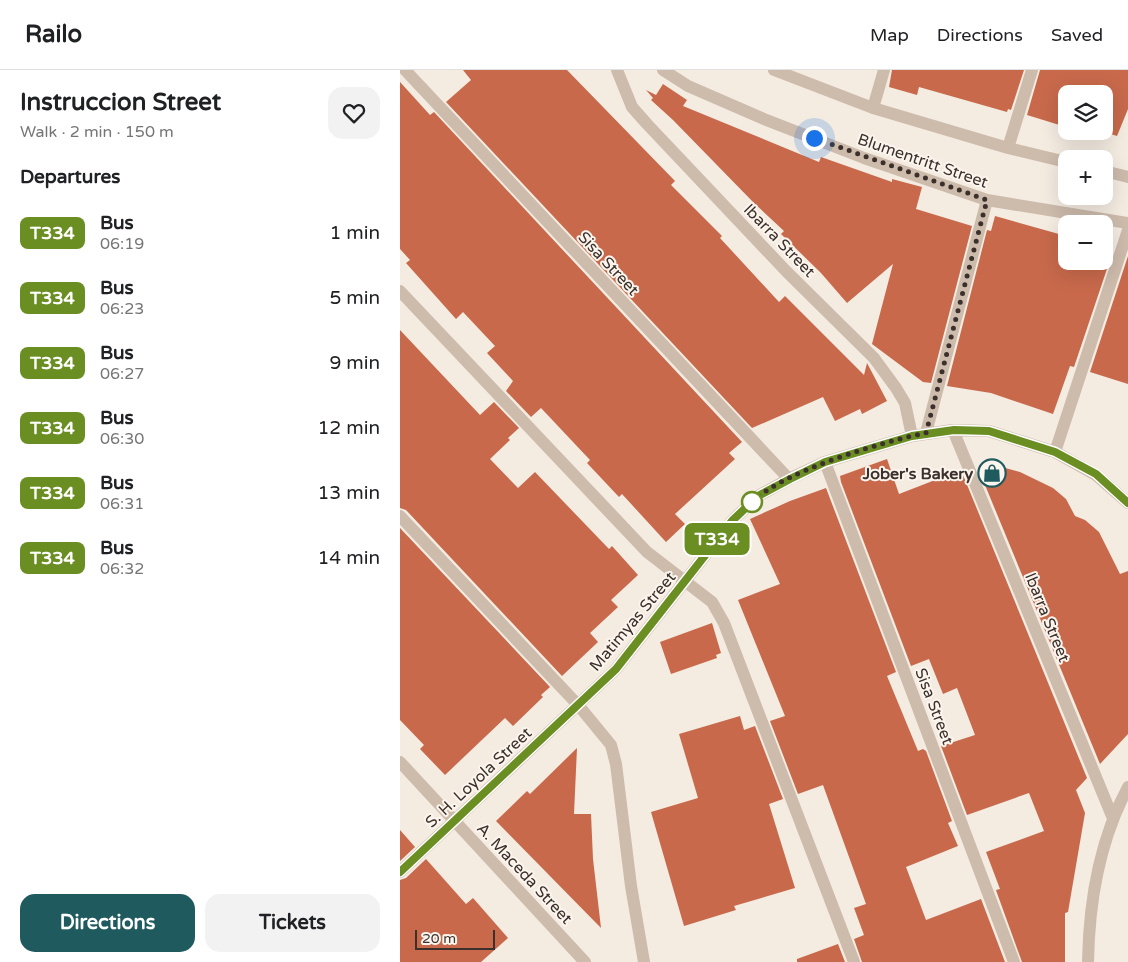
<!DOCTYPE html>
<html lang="en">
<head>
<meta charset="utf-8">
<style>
	body { margin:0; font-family:"Varela Round",sans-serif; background:#f2f2f2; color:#202124; height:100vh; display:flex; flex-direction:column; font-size:19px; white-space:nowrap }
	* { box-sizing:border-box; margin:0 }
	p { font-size:16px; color:#757577 }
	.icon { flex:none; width:28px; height:28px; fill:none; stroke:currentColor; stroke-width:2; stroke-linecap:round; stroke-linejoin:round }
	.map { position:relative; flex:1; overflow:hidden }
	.panel { display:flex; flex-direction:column; background:#fff; width:400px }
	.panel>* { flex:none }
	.badge { padding:0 10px; border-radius:8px; font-size:18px; line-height:32px }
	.fabs { position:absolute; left:658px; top:15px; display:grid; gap:10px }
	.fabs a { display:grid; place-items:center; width:55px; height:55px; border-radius:10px; background:#fff; box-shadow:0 5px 20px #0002; font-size:25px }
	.scale { position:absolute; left:15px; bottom:12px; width:80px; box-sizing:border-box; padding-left:5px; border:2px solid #3b302b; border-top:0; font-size:14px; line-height:18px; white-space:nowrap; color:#3b302b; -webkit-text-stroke:4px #fbf5ee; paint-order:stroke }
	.you { position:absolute; width:25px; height:25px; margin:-12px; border:4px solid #fff; border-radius:50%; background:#1a73e8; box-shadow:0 0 0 8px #1a73e833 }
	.map>.badge { position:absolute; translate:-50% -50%; box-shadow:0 0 0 2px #fff }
	h2 { padding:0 20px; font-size:19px; line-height:45px }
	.round { display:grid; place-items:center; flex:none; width:52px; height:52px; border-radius:15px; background:#f2f2f2 }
	.summary { display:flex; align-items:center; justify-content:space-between; height:85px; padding:0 20px }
	h1 { font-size:24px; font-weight:700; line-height:38px }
	.button { display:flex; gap:10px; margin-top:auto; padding:10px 20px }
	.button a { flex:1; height:58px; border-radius:15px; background:#1f5a5e; color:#fff; font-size:20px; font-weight:700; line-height:58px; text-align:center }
	.button a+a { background:#f2f2f2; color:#202124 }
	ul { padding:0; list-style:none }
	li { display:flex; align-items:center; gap:15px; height:65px; padding:0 20px }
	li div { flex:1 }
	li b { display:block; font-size:19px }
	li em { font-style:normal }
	li .badge { min-width:55px; font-weight:700; text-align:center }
	header { display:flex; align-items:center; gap:30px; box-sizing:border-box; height:70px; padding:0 25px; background:#fff; border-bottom:1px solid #e0e0e0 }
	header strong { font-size:24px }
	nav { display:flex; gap:28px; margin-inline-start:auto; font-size:18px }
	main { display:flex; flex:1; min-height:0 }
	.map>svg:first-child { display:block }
	.building { fill:#c8694b }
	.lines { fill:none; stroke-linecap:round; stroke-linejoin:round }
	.minor { stroke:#cdbbac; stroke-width:12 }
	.line-casing { stroke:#fff; stroke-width:11 }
	.line { stroke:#6b8e23; stroke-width:8 }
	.walk { stroke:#3b302b; stroke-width:5; stroke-dasharray:0 9 }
	.stop-dot { fill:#fff; stroke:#6b8e23; stroke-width:2.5 }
	.labels { text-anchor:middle; stroke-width:4; stroke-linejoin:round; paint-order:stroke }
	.street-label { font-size:16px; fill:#3b302b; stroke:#fbf5ee }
	.poi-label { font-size:16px; font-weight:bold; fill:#3b302b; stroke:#fbf5ee; text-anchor:end }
</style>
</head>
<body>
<header>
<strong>Railo</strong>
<nav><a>Map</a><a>Directions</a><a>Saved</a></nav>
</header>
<main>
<section class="panel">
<div class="summary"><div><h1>Instruccion Street</h1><p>Walk · 2 min · 150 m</p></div><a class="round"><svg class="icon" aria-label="heart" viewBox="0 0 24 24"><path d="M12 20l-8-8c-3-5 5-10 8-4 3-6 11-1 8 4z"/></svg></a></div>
<h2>Departures</h2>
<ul>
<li><span class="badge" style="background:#6b8e23;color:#fff">T334</span><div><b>Bus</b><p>06:19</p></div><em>1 min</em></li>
<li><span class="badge" style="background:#6b8e23;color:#fff">T334</span><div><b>Bus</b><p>06:23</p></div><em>5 min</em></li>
<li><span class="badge" style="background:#6b8e23;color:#fff">T334</span><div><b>Bus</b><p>06:27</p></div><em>9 min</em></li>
<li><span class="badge" style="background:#6b8e23;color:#fff">T334</span><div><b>Bus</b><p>06:30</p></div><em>12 min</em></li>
<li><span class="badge" style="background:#6b8e23;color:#fff">T334</span><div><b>Bus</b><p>06:31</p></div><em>13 min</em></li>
<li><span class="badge" style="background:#6b8e23;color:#fff">T334</span><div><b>Bus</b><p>06:32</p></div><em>14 min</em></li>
</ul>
<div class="button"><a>Directions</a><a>Tickets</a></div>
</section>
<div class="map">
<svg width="728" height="892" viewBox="0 0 728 892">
	<rect width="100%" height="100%" fill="#f4ebe1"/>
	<path class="building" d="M63 0H167L275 111 271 115 322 166 320 168 379 232 385 226 464 305 467 293 487 331 462 344 460 339 435 351 423 327 352 358 46 32 71 10Z
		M492 0H624L611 40 608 39 607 42 519 17 517 25 489 17Z
		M640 0H728V39L717 66 701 61H704V24H666V57L627 45Z
		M0 12 30 45 34 42 342 372 329 383 335 389 275 444 285 454 266 472 222 424 219 427 187 393 190 390 141 338 131 347 106 321 113 311 87 283 95 276 63 242 56 249 6 193 10 190 0 179Z
		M263 14 287 30 283 36 419 92 421 87 492 112V109L522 117 516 139 572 156 531 313 523 312 472 274 493 194 447 233 421 203 381 164 384 161 354 133 273 50 251 30 253 28 246 20 256 25Z
		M595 146 666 166V191H704V178L713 181 674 297 670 296 653 344 591 323 547 316 587 160 591 161Z
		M728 186V314L690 302Z
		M0 260 80 345 94 332 119 358 108 368 110 370 90 389 118 418 135 402 209 479 212 476 238 505 211 530 218 537 190 563 198 572 162 606 6 440 0 438Z
		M487 389 499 424 561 400 687 708 676 720 685 743 668 842 665 843V892H622L597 823 596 820 600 819 586 782 644 761 629 723 567 745 541 676 575 665 557 618 543 624 529 589 511 596 441 412 440 406Z
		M591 394 620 402 653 418 666 429 675 446 685 450 699 462 720 504 728 501V664L700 694 578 398Z
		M426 418 496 602 487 606 518 681 523 679 526 681 552 751 548 753 558 776 506 797 526 850 581 829 605 892H462L454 869 464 865 454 838 466 834 423 715 398 724 370 651 385 646 338 530 380 514 350 449 390 431Z
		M0 458 150 617 141 625 143 627 113 656 105 648 45 705 20 679 24 675 0 650Z
		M312 553 321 583 316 585 317 588 271 604 260 572Z
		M340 646 344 660 355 656 383 729 369 734 395 818 334 836 336 840 284 856 251 742 298 728 279 664Z
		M177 678 174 744H191L193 789 201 858 96 751 127 721 130 724Z
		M0 760 15 777 0 791Z
		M26 789 66 834 73 828 108 868 81 892H0V810L6 808Z
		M438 874 445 892H397V889Z"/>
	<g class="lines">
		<path class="minor" d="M5 0 389 409
			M217 0 232 37 247 54 386 201 474 288 496 318 505 333 512 366
			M263 0 288 16 364 49 464 88 587 130 728 153
			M374 0 473 38 608 78 666 92
			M473 38 484 0
			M608 78 632 0
			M704 101 728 107
			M0 221 247 482 312 532 324 553 454 892
			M553 360 712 746
			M526 363 587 130
			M655 382 728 160
			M425 392 614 892
			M0 446 179 636 211 675 216 694 231 816 244 892
			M0 692 185 892
			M0 802 216 599 332 451 358 426 389 409 425 392 512 366 553 360 589 361 655 382 696 405 728 433
			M688 892C689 831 699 771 728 717"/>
	</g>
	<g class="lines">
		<g class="line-casing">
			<path id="line" d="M0 802 216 599 332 451 358 426 390 409 425 392 512 366 554 360 589 361 655 382 696 404 728 433"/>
		</g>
		<use href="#line" class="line"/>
		<path class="walk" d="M352 432C384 401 481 372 526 363L587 130 414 68"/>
	</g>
	<defs>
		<g id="shop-ring" transform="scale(1.4375)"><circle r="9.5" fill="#fbf5ee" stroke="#1f5a5e" stroke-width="1.5"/><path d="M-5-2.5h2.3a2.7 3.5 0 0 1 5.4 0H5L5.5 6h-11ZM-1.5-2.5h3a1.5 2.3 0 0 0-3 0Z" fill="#1f5a5e"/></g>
	</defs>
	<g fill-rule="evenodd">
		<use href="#shop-ring" x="592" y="403"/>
	</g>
	<circle class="stop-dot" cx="352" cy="432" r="10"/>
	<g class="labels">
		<g class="street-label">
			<text transform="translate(523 90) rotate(19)" y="6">Blumentritt Street</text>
			<text transform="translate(380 170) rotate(46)" y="6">Ibarra Street</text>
			<text transform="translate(209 193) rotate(47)" y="6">Sisa Street</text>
			<text transform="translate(648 547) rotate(68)" y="6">Ibarra Street</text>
			<text transform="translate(232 551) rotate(-50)" y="6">Matimyas Street</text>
			<text transform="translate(535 636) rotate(69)" y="6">Sisa Street</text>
			<text transform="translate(78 707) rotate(-43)" y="6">S. H. Loyola Street</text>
			<text transform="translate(125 803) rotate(47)" y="6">A. Maceda Street</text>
		</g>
		<g class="poi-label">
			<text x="573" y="409">Jober's Bakery</text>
		</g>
	</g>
</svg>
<div class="fabs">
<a><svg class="icon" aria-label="layers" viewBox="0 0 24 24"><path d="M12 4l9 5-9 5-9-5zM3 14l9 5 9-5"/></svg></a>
<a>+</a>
<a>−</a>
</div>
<div class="scale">20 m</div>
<div class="you" style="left:414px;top:68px"></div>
<b class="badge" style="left:317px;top:469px;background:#6b8e23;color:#fff">T334</b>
</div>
</main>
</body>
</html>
